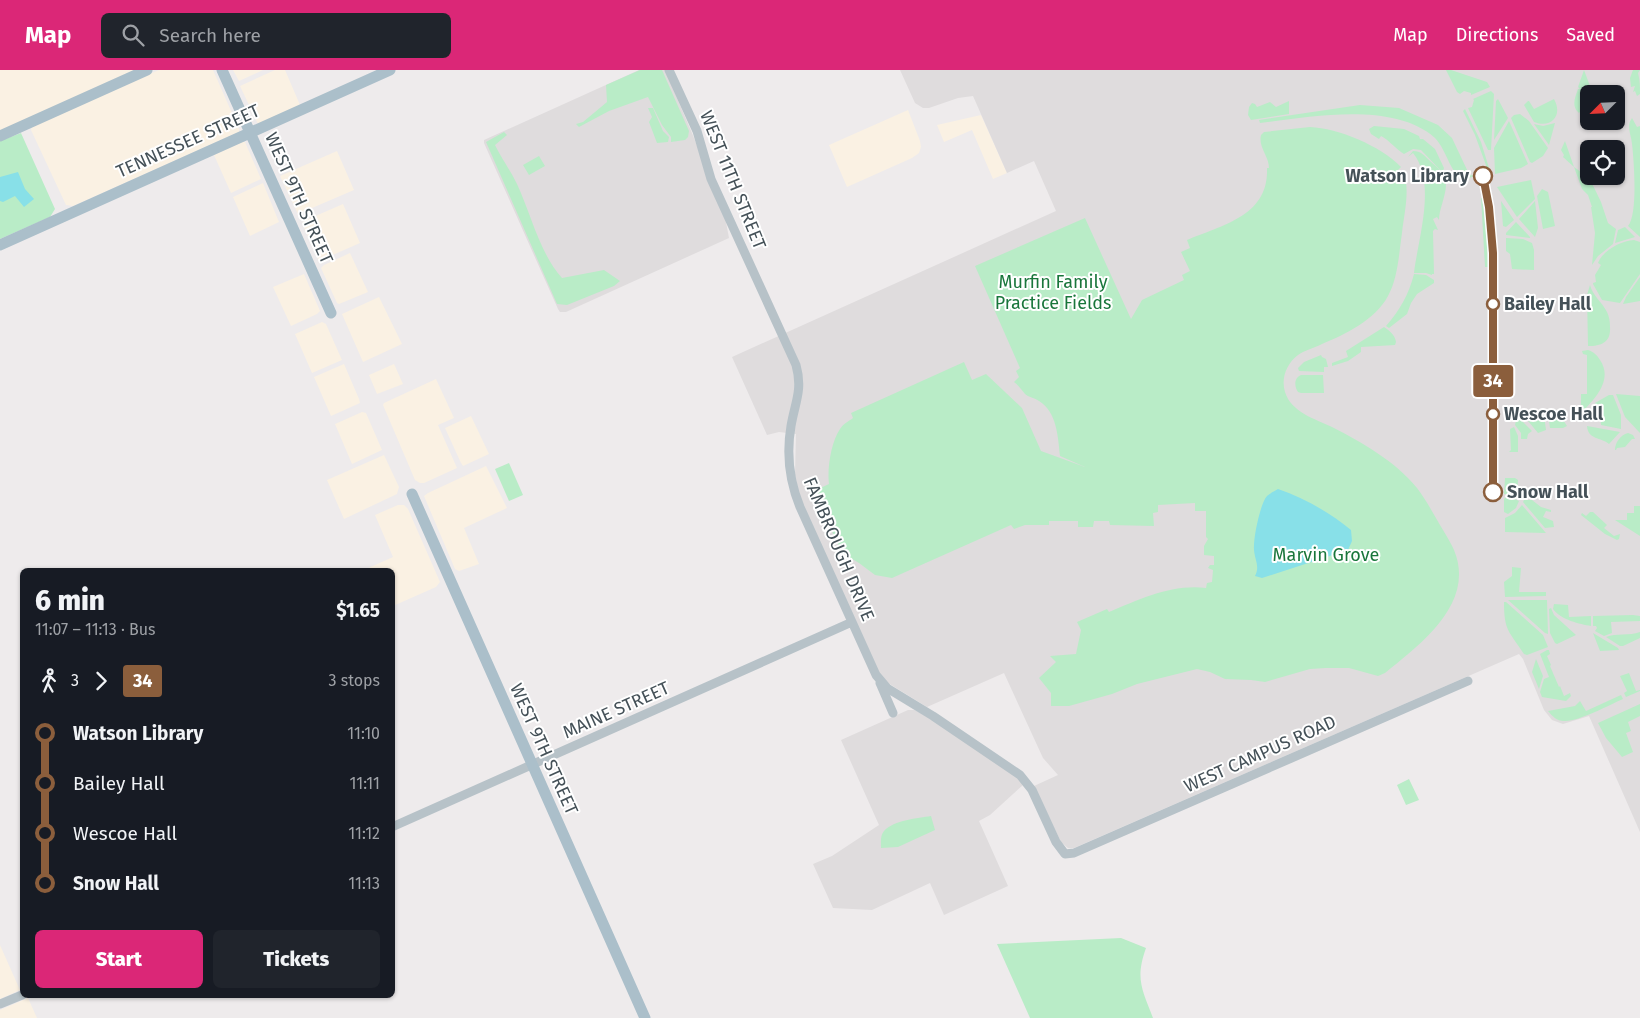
<!DOCTYPE html>
<html lang="en">
<head>
<meta charset="utf-8">
<style>
	body { margin:0; font-family:"Fira Sans",sans-serif; background:#20242c; color:#f1f3f6; height:100vh; display:flex; flex-direction:column; font-size:19px; white-space:nowrap }
	* { box-sizing:border-box; margin:0 }
	p { font-size:16px; color:#9ea1a6 }
	.icon { flex:none; width:28px; height:28px; fill:none; stroke:currentColor; stroke-width:2; stroke-linecap:round; stroke-linejoin:round }
	.map { position:relative; flex:1; overflow:hidden }
	.panel { position:absolute; left:20px; top:498px; width:375px; height:430px; display:flex; flex-direction:column; background:#171b24; border-radius:8px; box-shadow:0 1px 4px #0004 }
	.panel>* { flex:none }
	.badge { padding:0 10px; border-radius:4px; font-size:18px; line-height:32px }
	.needle { width:32px; rotate:246deg }
	.fabs { position:absolute; left:1580px; top:15px; display:grid; gap:10px }
	.fabs a { display:grid; place-items:center; width:45px; height:45px; border-radius:8px; background:#171b24; box-shadow:0 1px 4px #0004; font-size:25px }
	.map>.badge { position:absolute; translate:-50% -50%; box-shadow:0 0 0 2px #fff }
	.legs { display:flex; align-items:center; gap:8px; height:55px; padding:0 15px; font-size:16px }
	.legs p { margin-inline-start:auto }
	.headline { display:flex; align-items:center; justify-content:space-between; height:85px; padding:0 15px }
	h1 { font-size:28px; font-weight:800; line-height:38px }
	.primary-button { display:flex; gap:10px; margin-top:auto; padding:10px 15px }
	.primary-button a { flex:1; height:58px; border-radius:8px; background:#db2777; color:#fff; font-size:20px; font-weight:800; line-height:58px; text-align:center }
	.primary-button a+a { background:#20242c; color:#f1f3f6 }
	ul { padding:0 15px; list-style:none }
	li { display:flex; align-items:center; gap:18px; height:50px; font-size:19px }
	li i { display:grid; place-items:center; width:8px; height:100%; margin:0 6px; background:currentColor }
	li i::after { content:''; width:12px; height:12px; margin:-6px; border:4px solid; border-radius:50%; background:#171b24 }
	li p { margin-inline-start:auto }
	li:first-child i { background:linear-gradient(#0000 50%,currentColor 0) }
	li:last-child i { background:linear-gradient(currentColor 50%,#0000 0) }
	header { display:flex; align-items:center; gap:30px; box-sizing:border-box; height:70px; padding:0 25px; background:#db2777; color:#fff }
	header strong { font-size:24px }
	nav { display:flex; gap:28px; margin-inline-start:auto; font-size:18px }
	.search { width:350px; height:45px; background:#20242c; display:flex; align-items:center; gap:12px; box-sizing:border-box; padding:0 18px; border-radius:8px; color:#9ea1a6; font-size:19px }
	.map>svg:first-child { display:block }
	.commercial { fill:#faf1e3 }
	.education { fill:#dfdcdd; fill-rule:evenodd }
	.green { fill:#b9ecc7 }
	.water { fill:#88e0e8 }
	.lines { fill:none; stroke-linecap:round; stroke-linejoin:round }
	.minor { stroke:#b7c2c8; stroke-width:9 }
	.major { stroke:#abbfca; stroke-width:11 }
	.line-1-casing { stroke:#fff; stroke-width:11 }
	.line-1 { stroke:#8b5e3c; stroke-width:8 }
	.stop-1-dot { fill:#fff; stroke:#8b5e3c; stroke-width:2.5 }
	.labels { text-anchor:middle; stroke-width:4; stroke-linejoin:round; paint-order:stroke }
	.street-label { font-size:18px; fill:#455158; stroke:#fff }
	.stop-label { font-size:18px; font-weight:bold; fill:#455158; stroke:#fff; text-anchor:start }
	.park-label { font-size:18px; fill:#19763b; stroke:#fff }
</style>
</head>
<body>
<header>
<strong>Map</strong>
<div class="search"><svg class="icon" aria-label="search" viewBox="0 0 24 24"><circle cx="10" cy="10" r="6"/><path d="M15 15l6 6"/></svg>Search here</div>
<nav><a>Map</a><a>Directions</a><a>Saved</a></nav>
</header>
<div class="map">
<svg width="1640" height="948" viewBox="0 0 1640 948">
	<rect width="100%" height="100%" fill="#eeebec"/>
	<path class="commercial" d="M0 0H147L0 66Z
		M159 0H213L239 59V62L73 136 66 135 31 60 32 57Z
		M233 0H263L239 11Z
		M275 0H285L300 35 258 54 240 16Z
		M908 40 920 71 921 77 919 83 912 88 847 117 829 75Z
		M981 45 1007 103 993 109 972 60 944 72 937 55Z
		M242 72H245L261 109 231 123 214 85Z
		M337 81 354 120 298 144 280 106Z
		M263 113 279 152 250 166 233 127Z
		M343 134 360 173 319 191 302 153 304 151Z
		M350 183 368 222 339 234 337 233 321 198 324 195Z
		M304 204 320 241 317 244 291 256 273 217Z
		M379 227 402 274 363 292 342 244Z
		M322 252 326 254 342 290 312 303 295 264Z
		M344 294 359 329 360 333 331 346 314 307Z
		M394 294 403 314 377 324 369 305Z
		M436 309 454 348 438 355 457 398 424 413H420L415 410 383 335 384 333Z
		M362 342 366 343 382 380 352 394 335 354Z
		M471 346 489 384 463 396 461 393 445 358Z
		M384 385 399 417 397 424 344 449 327 410Z
		M486 396 507 438 464 458 479 494 459 501 455 499 424 426 428 423Z
		M398 435H404L408 439 440 512 436 517 393 536 392 500H367L366 499 393 487 375 445Z
		M0 875 20 920 0 929Z
		M28 928 37 948H0V940Z"/>
	<path class="education" d="M639 0H665L692 63 725 147 729 168 566 242H560L558 239 484 73V70Z
		M900 0H1640V762L1589 646 1563 654 1552 650 1544 640 1523 589 1519 584 1074 778H1068L1061 772 1034 716 1058 705 1043 688 1004 603 927 637 888 613 881 607 800 428 795 405 796 364 779 362 767 365 732 287 1056 141 1034 91 1007 103 973 26 958 28 929 38H923L915 33ZM1589 24H1616V51H1589ZM1589 79H1616V106H1589Z
		M908 640H915L931 649 1014 704 1023 715 990 745 979 751 1008 816 944 845 930 813 872 840 833 838 813 794 832 786 879 755 841 670Z"/>
	<path class="green" d="M640 0H662L689 61 688 67 685 70 671 72V67L662 55 648 27 609 41 579 57 576 54 583 52 607 32 606 15Z
		M1446 0H1451L1487 12 1490 17 1471 25V23L1464 21 1460 24 1457 22Z
		M1584 0 1593 24H1589V26L1582 28 1585 36 1579 43C1571 36 1575 28 1578 19H1580L1578 17Z
		M1633 0H1640L1638 3C1640 10 1640 17 1640 24L1637 26 1635 21 1633 22 1635 16 1631 17 1630 8Z
		M1491 21 1494 24 1491 80H1488L1468 38 1472 37 1474 30 1473 29Z
		M1498 29 1508 48 1494 70 1496 31Z
		M1554 29C1563 45 1552 59 1534 52L1524 35 1528 31H1529L1534 39Z
		M1289 31V44L1251 50 1248 45 1249 37 1252 33 1255 34 1257 37 1270 32 1276 37Z
		M1360 35 1399 38 1438 55 1452 68 1469 104 1474 106 1465 110C1451 107 1447 80 1435 68 1393 31 1311 47 1260 53L1259 50Z
		M648 38H653L663 61 669 67 668 72 657 73 649 52 652 47Z
		M1465 39 1481 72 1489 98H1487L1475 65 1463 41Z
		M1520 44 1529 51 1548 78 1543 86 1532 93 1530 92 1511 48 1514 45Z
		M1632 48 1637 57 1640 56V167L1628 156C1638 144 1634 91 1632 74 1631 64 1626 56 1632 48Z
		M1509 51 1528 94 1521 98 1495 104 1494 78Z
		M1555 53 1549 75 1534 54 1543 56Z
		M1374 56 1404 59 1419 66 1420 69H1423L1435 79 1444 98 1443 101H1444L1445 105 1421 80 1413 79 1404 84C1396 79 1389 70 1381 66L1379 69 1371 64 1369 59Z
		M1310 57C1338 58 1381 76 1401 97L1398 100 1400 104 1404 103C1410 122 1404 144 1402 163 1399 183 1398 208 1388 226 1375 250 1346 264 1322 274 1314 278 1305 280 1298 285 1286 294 1281 309 1285 322 1291 342 1315 349 1332 357 1363 373 1395 391 1417 418 1427 431 1435 447 1443 460 1447 467 1451 473 1454 480 1476 533 1421 574 1385 603L1378 606 1349 598H1326L1310 599 1265 612 1251 610 1225 609 1210 602 1197 599 1137 614 1112 624 1069 636H1051V623L1039 608 1056 592 1050 586 1076 584 1081 560 1077 552 1107 539 1109 542C1141 529 1171 514 1206 518L1207 513 1212 512 1213 500 1208 498 1210 495H1214V486L1204 485V476L1208 469 1206 467V441H1195V433L1158 435V442L1153 443 1154 456 1110 455 1109 451H1094L1093 457H1078V451H1049V455H1025L1014 459 1011 455 892 508 875 505 859 493 842 483 814 421 829 414C827 399 831 372 840 359 843 354 849 351 853 348L851 343 964 292 972 310 986 304 1022 338 1041 381 1085 397 1060 386C1058 367 1057 342 1039 331 1035 328 1028 327 1025 324 1021 319 1019 316 1014 312L1019 307 1016 301 1020 298 975 196 1085 148 1131 249 1142 230 1184 210 1182 205 1190 201 1181 182 1190 178 1187 170C1222 155 1269 146 1267 98H1269C1269 86 1258 77 1261 65L1264 62Z
		M504 62 507 65 495 75C502 89 510 100 517 114 531 144 540 184 562 208L604 200 620 211 614 216 567 235 557 234 486 72Z
		M21 63 55 139 50 147 0 169V71Z
		M1565 71 1574 97 1581 102 1585 101 1587 103 1601 132 1608 153 1616 159 1613 174 1598 186 1592 195 1595 163 1591 137H1592L1588 125 1582 119 1574 97 1563 87 1564 85 1561 80Z
		M1413 81C1421 81 1424 85 1429 90 1434 95 1443 101 1445 108 1449 121 1439 137 1439 150L1437 147 1433 149 1438 160 1435 159 1433 161 1434 204H1432V205L1426 203H1414C1418 168 1437 113 1413 83L1408 87Z
		M539 86 545 96 529 105 523 95Z
		M1531 110 1535 129 1517 147 1497 117Z
		M1542 119 1548 122 1555 156 1543 159 1537 126Z
		M1481 128H1482L1486 154 1488 197H1485Z
		M1501 131 1514 150 1506 157 1503 156Z
		M1535 131 1538 158 1535 167 1519 149Z
		M1516 152 1530 167V168L1506 165V163Z
		M1625 157 1635 167 1615 173 1618 160Z
		M1506 168 1523 169 1532 173 1534 180V200L1512 199 1510 184 1506 181Z
		M1634 170 1640 172V204L1620 233 1602 230 1593 214V213L1596 212 1595 205 1601 195 1598 193C1603 180 1621 171 1634 170Z
		M1414 204 1426 205 1434 210V213L1417 224 1411 233 1407 244 1389 258 1386 256C1400 240 1409 224 1414 204Z
		M1640 207V231L1623 234 1626 227Z
		M1590 215C1593 226 1602 232 1607 242 1609 246 1610 251 1610 257 1611 272 1602 276 1588 276L1587 225Z
		M1384 257C1390 261 1395 265 1396 272L1395 275 1361 277V282L1348 291 1332 296V293L1348 287 1346 281Z
		M1588 280C1594 282 1597 285 1600 290 1613 309 1596 328 1583 341L1581 337V324H1587V285L1583 284 1582 281Z
		M1321 285 1322 287 1326 289 1328 297H1324V302L1299 301 1298 298 1304 292Z
		M1301 305H1323L1324 323H1301L1298 322C1294 316 1294 308 1301 305Z
		M1616 324 1640 326V363L1625 347Z
		M1609 325H1613L1621 345V359L1601 355 1600 341 1595 333Z
		M1532 344 1544 345 1546 360 1538 363 1524 346Z
		M1548 344 1560 345 1567 356 1563 358H1550Z
		M1520 349 1532 361 1528 364 1527 369H1521V363L1515 355 1516 351Z
		M1587 356 1620 362 1609 374C1601 367 1588 370 1587 356Z
		M1514 357 1518 366V382H1509L1511 380 1510 359Z
		M1628 363 1633 365 1635 369H1632L1625 377 1617 378 1616 380H1615C1615 373 1620 365 1628 363Z
		M509 393 523 425 509 431 495 399Z
		M1505 408H1515L1518 410 1517 427 1504 424Z
		M1506 427H1510L1519 431 1516 438 1508 444 1504 442V429Z
		M1532 430 1541 437 1551 440V442L1546 441 1543 447 1553 451 1554 457 1545 458 1523 432 1524 430Z
		M1522 435 1546 463 1505 462V448L1515 443Z
		M1634 436H1640V466L1615 450H1627V443H1634Z
		M1590 442H1593L1607 455 1604 458 1614 466 1620 464 1619 469 1617 470 1605 464 1581 445 1582 443 1586 446Z
		M1512 497 1521 498 1519 522H1546V526L1505 527 1504 512 1512 506Z
		M1508 530H1547L1548 564 1545 563Z
		M1504 532H1506L1543 565 1548 577 1527 585 1524 584C1509 561 1504 561 1504 532Z
		M1554 534 1568 535 1569 547 1591 546V556C1580 554 1561 550 1553 539Z
		M1551 538 1554 545 1576 565 1557 574 1555 573 1550 563 1549 539Z
		M1633 545 1640 546V551L1611 552 1612 563 1604 566 1595 561 1597 558 1596 556H1593V546Z
		M1640 562V568L1623 576H1620L1606 567C1616 563 1629 566 1640 562Z
		M1593 563 1618 578 1619 580 1600 581Z
		M1547 580H1549L1550 584 1547 586 1551 595 1550 596 1559 617 1560 616 1564 626 1570 623 1571 626 1566 631 1542 627 1540 622 1544 609 1549 607 1540 584Z
		M1536 589 1543 606 1539 619 1532 602Z
		M1629 603 1636 621 1640 620V621L1626 627 1624 623 1627 621 1620 606Z
		M1621 625 1623 629C1609 635 1578 652 1564 651 1557 651 1552 646 1548 641L1575 636 1580 631 1586 641Z
		M1640 634V646L1628 652 1631 661 1626 663 1633 682 1622 687 1606 668 1598 653Z
		M1409 709 1419 730 1406 735 1397 715Z
		M931 746 935 760 898 777 881 778C881 772 880 766 884 761 894 750 918 748 931 746Z
		M1121 868 1146 878C1135 909 1142 919 1153 948H1030L997 874Z"/>
	<path class="water" d="M18 102 25 119 34 129 24 137 15 126 3 132 0 131V107Z
		M1278 419C1304 428 1329 442 1351 460L1352 471 1348 480 1262 508 1255 506C1260 496 1255 491 1254 480 1253 469 1260 434 1267 426 1270 423 1275 421 1278 419Z"/>
	<g class="lines">
		<path class="minor" d="M669 0 697 61 711 109 796 295C803 320 795 332 791 356 786 385 789 410 800 437L876 605 887 618 933 646 1020 705 1032 720 1056 772 1065 784 1074 783 1468 611
			M880 613 893 643
			M392 757 852 552
			M0 934 22 925"/>
		<path class="major" d="M222 0 331 243
			M0 66 147 0
			M0 175 390 0
			M412 424 645 948"/>
	</g>
	<g class="lines">
		<g class="line-1-casing">
			<path id="line-1" d="M1483 106 1489 137 1493 183V422"/>
		</g>
		<use href="#line-1" class="line-1"/>
	</g>
	<g class="stop-1-dot">
		<circle cx="1483" cy="106" r="9"/>
		<circle cx="1493" cy="234" r="6"/>
		<circle cx="1493" cy="344" r="6"/>
		<circle cx="1493" cy="422" r="9"/>
	</g>
	<g class="labels">
		<g class="street-label">
			<text transform="translate(188 71) rotate(-24)" y="6">TENNESSEE STREET</text>
			<text transform="translate(733 110) rotate(68)" y="6">WEST 11TH STREET</text>
			<text transform="translate(299 128) rotate(66)" y="6">WEST 9TH STREET</text>
			<text transform="translate(839 479) rotate(67)" y="6">FAMBROUGH DRIVE</text>
			<text transform="translate(616 640) rotate(-24)" y="6">MAINE STREET</text>
			<text transform="translate(544 679) rotate(66)" y="6">WEST 9TH STREET</text>
			<text transform="translate(1260 684) rotate(-24)" y="6">WEST CAMPUS ROAD</text>
		</g>
		<g class="stop-label">
			<text x="1469" y="112" text-anchor="end">Watson Library</text>
			<text x="1504" y="240">Bailey Hall</text>
			<text x="1504" y="350">Wescoe Hall</text>
			<text x="1507" y="428">Snow Hall</text>
		</g>
		<g class="park-label">
			<text x="1053" y="218">Murfin Family<tspan x="1053" dy="21">Practice Fields</tspan></text>
			<text x="1326" y="491">Marvin Grove</text>
		</g>
	</g>
</svg>
<div class="fabs">
<a><svg class="needle" viewBox="-14 -14 28 28"><path d="M0-13l5 13h-10z" fill="#e53935"/><path d="M0 13l5-13h-10z" fill="#9ea1a6"/></svg></a>
<a><svg class="icon" aria-label="locate" viewBox="0 0 24 24"><circle cx="12" cy="12" r="6"/><path d="M12 2v4M12 18v4M2 12h4M18 12h4"/></svg></a>
</div>
<b class="badge" style="left:1493px;top:311px;background:#8b5e3c;color:#fff">34</b>
<section class="panel">
<div class="headline"><div><h1>6 min</h1><p>11:07 – 11:13 · Bus</p></div><b>$1.65</b></div>
<div class="legs"><svg class="icon" aria-label="walk" viewBox="0 0 24 24"><circle cx="13" cy="4" r="2"/><path d="M13 8l-2 6 4 7M11 14l-3 7M7 12l3-4h3l4 4"/></svg>3<svg class="icon" aria-label="forward" viewBox="0 0 24 24"><path d="M9 5l7 7-7 7"/></svg><b class="badge" style="background:#8b5e3c;color:#fff">34</b><p>3 stops</p></div>
<ul>
<li><i style="color:#8b5e3c"></i><b>Watson Library</b><p>11:10</p></li>
<li><i style="color:#8b5e3c"></i><span>Bailey Hall</span><p>11:11</p></li>
<li><i style="color:#8b5e3c"></i><span>Wescoe Hall</span><p>11:12</p></li>
<li><i style="color:#8b5e3c"></i><b>Snow Hall</b><p>11:13</p></li>
</ul>
<div class="primary-button"><a>Start</a><a>Tickets</a></div>
</section>
</div>
</body>
</html>
